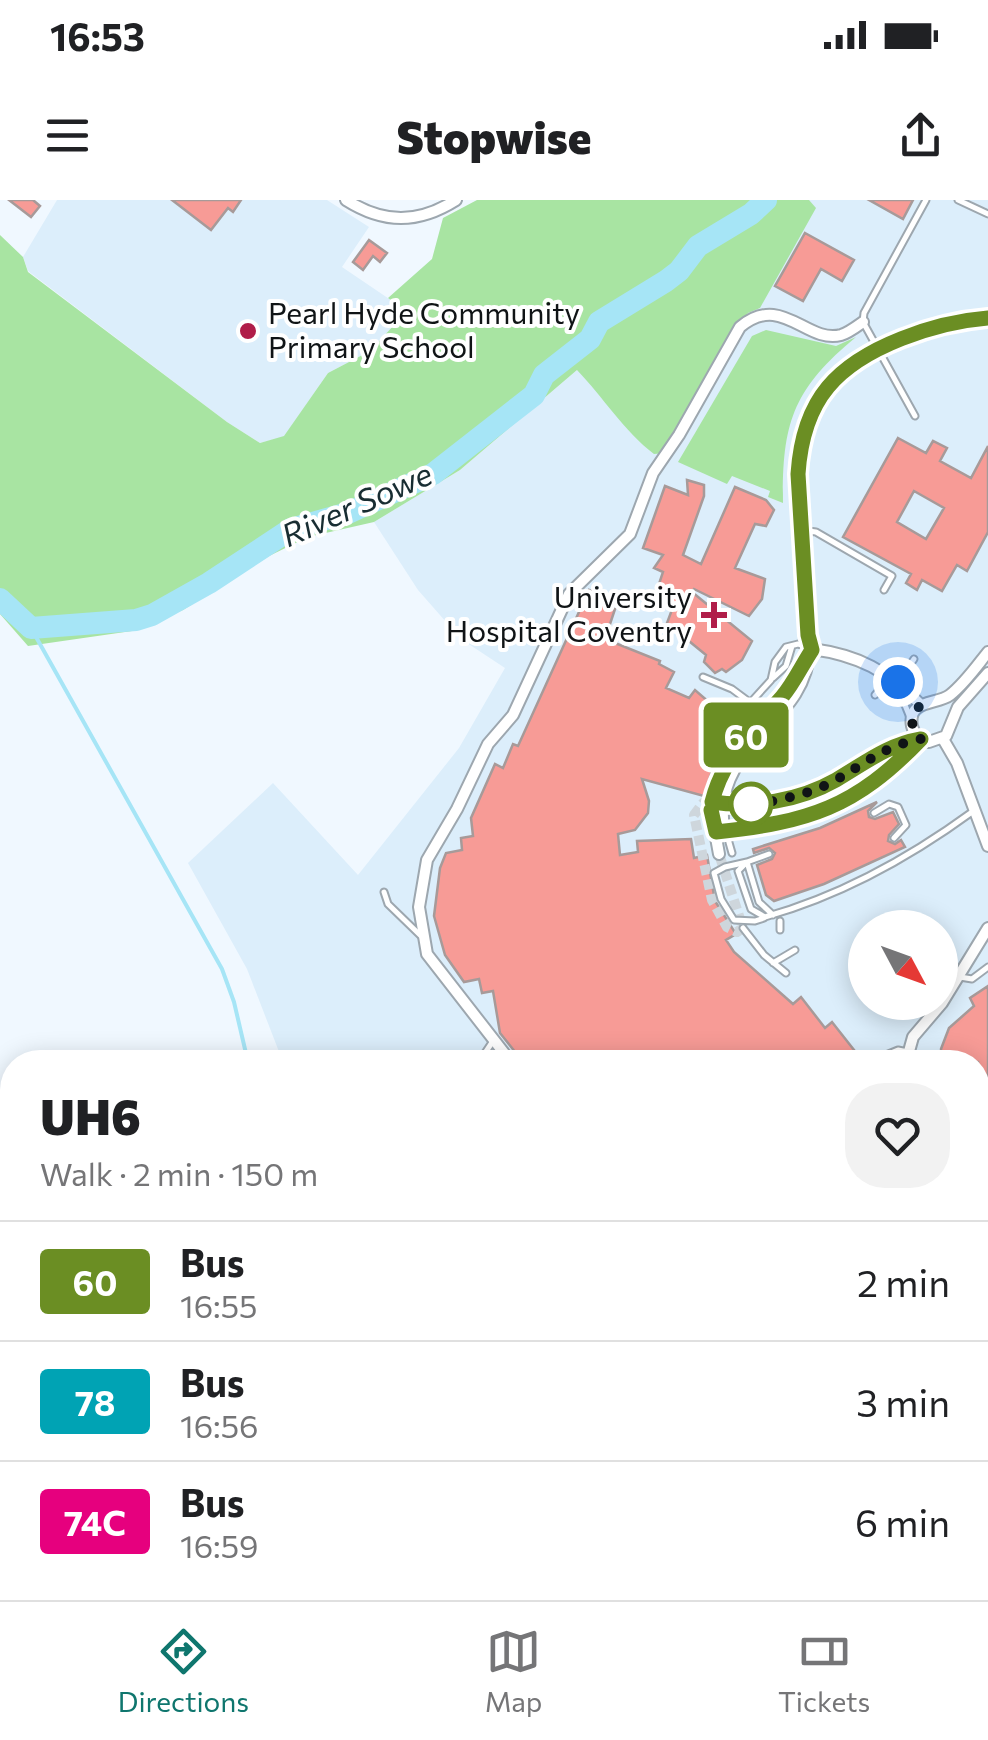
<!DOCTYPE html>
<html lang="en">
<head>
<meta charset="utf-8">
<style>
	body { margin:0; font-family:Commissioner,sans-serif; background:#f2f2f2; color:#202124; height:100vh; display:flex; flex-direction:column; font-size:38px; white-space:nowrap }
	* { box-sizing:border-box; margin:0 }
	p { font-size:32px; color:#757577 }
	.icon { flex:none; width:55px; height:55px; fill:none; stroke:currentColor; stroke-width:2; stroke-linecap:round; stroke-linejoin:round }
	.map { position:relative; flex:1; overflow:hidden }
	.side { position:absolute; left:0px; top:850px; width:990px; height:550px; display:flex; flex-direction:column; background:#fff; border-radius:40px 40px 0 0; box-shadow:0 5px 25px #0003 }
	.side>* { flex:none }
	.badge { padding:0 20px; border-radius:8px; font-size:35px; line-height:65px }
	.needle { width:65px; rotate:131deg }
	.fabs { position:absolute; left:848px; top:710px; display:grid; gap:20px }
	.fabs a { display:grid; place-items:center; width:110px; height:110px; border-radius:50%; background:#fff; box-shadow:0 5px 25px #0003; font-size:50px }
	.you { position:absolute; width:50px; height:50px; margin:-25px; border:8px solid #fff; border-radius:50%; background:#1a73e8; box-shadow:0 0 0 15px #1a73e833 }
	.map>.badge { position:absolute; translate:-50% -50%; box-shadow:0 0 0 5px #fff }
	.round { display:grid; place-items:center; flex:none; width:105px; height:105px; border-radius:40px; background:#f2f2f2 }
	.summary { display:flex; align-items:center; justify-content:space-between; height:170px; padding:0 40px }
	h1 { font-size:48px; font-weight:800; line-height:75px }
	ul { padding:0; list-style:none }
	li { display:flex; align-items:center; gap:30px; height:120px; padding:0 40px; border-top:2px solid #e0e0e0 }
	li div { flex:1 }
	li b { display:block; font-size:38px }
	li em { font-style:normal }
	li .badge { min-width:110px; font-weight:700; text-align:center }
	.status { display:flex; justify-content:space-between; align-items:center; height:70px; padding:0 50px; background:#fff; direction:ltr }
	.status svg { height:28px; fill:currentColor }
	header { display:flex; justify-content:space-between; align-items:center; height:130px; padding:0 40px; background:#fff; font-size:45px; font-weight:800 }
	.dock { display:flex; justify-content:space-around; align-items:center; height:140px; border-top:2px solid #e0e0e0; background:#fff; font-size:28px; color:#757577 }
	.dock a { display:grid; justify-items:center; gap:5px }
	.dock .active { color:#0f766e }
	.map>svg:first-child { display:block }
	.built { fill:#dceefb; fill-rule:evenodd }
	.green { fill:#a8e4a2 }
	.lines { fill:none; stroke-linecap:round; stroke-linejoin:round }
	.stream { stroke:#a6e5f6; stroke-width:4 }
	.river { stroke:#a6e5f6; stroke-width:22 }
	.building { fill:#f79b96; stroke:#a79a99; stroke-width:2.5; fill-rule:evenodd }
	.street-tunnel { stroke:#ced6dc; stroke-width:10; stroke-dasharray:10 5; stroke-linecap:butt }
	.lane-casing { stroke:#9da7af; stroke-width:9 }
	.street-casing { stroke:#9da7af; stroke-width:14 }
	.lane { stroke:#fff; stroke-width:5 }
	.street { stroke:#fff; stroke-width:10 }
	.line-casing { stroke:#fff; stroke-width:22 }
	.line { stroke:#6b8e23; stroke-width:15 }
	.walk { stroke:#101416; stroke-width:10; stroke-dasharray:0 18 }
	.poi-dot { fill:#b01d49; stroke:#fff; stroke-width:4 }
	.stop-dot { fill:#fff; stroke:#6b8e23; stroke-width:5 }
	.labels { text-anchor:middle; stroke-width:8; stroke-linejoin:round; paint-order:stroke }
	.poi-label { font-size:30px; fill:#101416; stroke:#fff; text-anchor:start }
	.water-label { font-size:32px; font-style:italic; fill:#182d32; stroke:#fff }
</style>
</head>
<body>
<div class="status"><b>16:53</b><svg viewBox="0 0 49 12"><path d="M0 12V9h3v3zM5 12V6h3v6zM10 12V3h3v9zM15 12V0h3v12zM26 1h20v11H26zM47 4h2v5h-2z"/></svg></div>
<header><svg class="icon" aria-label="menu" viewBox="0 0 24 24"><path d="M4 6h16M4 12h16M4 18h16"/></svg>Stopwise<svg class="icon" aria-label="share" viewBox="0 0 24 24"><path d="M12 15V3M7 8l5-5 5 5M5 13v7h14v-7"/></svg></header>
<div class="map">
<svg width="988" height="1400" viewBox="0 0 988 1400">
	<rect width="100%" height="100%" fill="#f0f8ff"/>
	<path class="built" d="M57 0H327L369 27 342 67 407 111 370 151 328 173 284 237 260 243 227 222 28 71 23 57Z
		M788 0H988V924L978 931V862H283L247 769 188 663 273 583 358 675 459 548 505 468 461 439 418 390 374 322 460 270 638 118ZM865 728H940V802H865Z"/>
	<path class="green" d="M477 0H809L816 8 760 108 748 113 665 253 654 254C624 231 603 197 577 170L460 270 374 322 308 337 269 356 183 410 132 431 28 446 0 414V35L23 57 28 72 227 222 260 243 284 236 328 173 370 151 406 112 388 98 432 59 443 18Z
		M766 130 836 146 856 137C793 189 782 223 783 303L768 297 770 291 732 276 727 284 678 262 752 136Z"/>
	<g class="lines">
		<path class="stream" d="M31 428 222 769 234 802 248 862
			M443 1388 453 1400"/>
		<path class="river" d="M0 399 31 428 136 420 152 415 209 383 291 329 348 313 433 274 534 195 544 175 590 139 599 122 666 81 679 71 698 46 751 14 766 0"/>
	</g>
	<path class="building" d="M9 0H33L40 6 31 17Z
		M172 0H241L233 12 228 8 211 30Z
		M869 0H913L903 19Z
		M805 33 854 60 842 81 821 69 803 101 775 86Z
		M369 40 387 53 380 62 373 56 363 70 353 62Z
		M898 238 926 253 933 241 947 248 940 261 971 278 988 246V332L967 371 957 365 942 391 922 380 917 390 906 383 911 374 843 337ZM914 291 944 308 926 339 897 322Z
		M687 280 704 285V296L683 355 701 364 735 287 766 300 774 310 766 326 755 324 735 368 765 379 762 399 749 416 694 389 692 392 752 441 742 460 726 472 722 469 715 473 704 462 706 455 667 423 673 407 656 393 663 372 654 368 663 355 643 348 665 286 688 295Z
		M589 390 611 400 608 407 615 409 605 439 660 461 659 464 674 472 666 488 689 498 695 490 740 529 712 571 704 596 642 579 649 601 648 613 635 630 618 634 620 655 638 652 637 641 691 639 694 658 707 655 715 701 736 734 726 740 734 752 793 804 801 797 825 828 832 822 858 855 849 862H523L500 833 493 791 482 793 479 779 464 782 445 755 434 716 440 668 446 653 462 650 461 638 473 636 471 618 495 564 503 568 513 544 518 546Z
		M877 602 868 611 869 617 875 619 893 612 899 624 889 635 888 641 895 644 901 640 905 647 824 684 774 701 766 695 757 665 772 659 775 653 769 648 754 653 753 649 820 628Z
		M988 786V886L978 894V862H942L941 849 949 828 974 806 970 798Z
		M988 1087V1111L978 1123V1098Z
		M978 1152 988 1163V1187L978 1176Z
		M978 1258 988 1268V1291L978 1281Z
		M812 1388H826L833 1395 828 1400H812L818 1394Z
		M903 1388H926L915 1400H891Z"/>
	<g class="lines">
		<path class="street-tunnel" d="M712 602 703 603 694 615 712 700 727 727 737 732 743 728 719 654"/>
		<g class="lane-casing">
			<path id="lane" d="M958 0 988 14
				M915 216 863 122 864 113 926 0
				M801 330 816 332 892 376 884 390
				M703 477 732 489 763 512
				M773 478 786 466 792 446
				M899 481 914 459
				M875 495 881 488H888L905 505 909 515
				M718 603C727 561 760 527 789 498L792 490
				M724 604C760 608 801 599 833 582 862 565 884 546 918 539
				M874 613 889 604 898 607 906 625 894 638
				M732 653C697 545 809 534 812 449L798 444 786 447 775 462 771 480 751 502
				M769 654 747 662 738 671 751 709 765 717C840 696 909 658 972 612
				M384 692 388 704 420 735
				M764 718 755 721 734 720 721 699 714 673 725 667 747 662 759 702 773 715
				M780 721V730
				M743 728 764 755 786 773
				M773 763 795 750
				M960 777 972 779 988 767
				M461 858 464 862
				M479 862 493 841
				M869 862 898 850 908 852"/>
		</g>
		<g class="street-casing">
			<path id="street" d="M346 0C384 24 418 24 456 0
				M812 449C858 455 888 471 920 504
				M988 452C976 467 965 483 950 495 937 505 907 499 912 526 914 535 920 538 929 542L946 536 958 507 988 473
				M943 539 957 563 988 646
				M716 632C808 623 856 607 921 539
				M719 654 711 610 720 575 756 523 787 491 812 449 807 435 798 274C800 243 808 211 828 187 862 146 937 122 988 118
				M511 862 427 754 419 707 427 660 457 609 488 544 513 515 569 394 630 334 653 273 679 235 740 127C782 92 806 144 841 135 848 133 856 127 863 122
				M906 862 913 837 942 803 988 728
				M988 931 978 938 988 951
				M978 1058 981 1061 978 1065
				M978 1220 979 1218
				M978 1232 988 1243
				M978 1332 988 1351
				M978 1368 988 1358
				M793 1388 795 1400
				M937 1400 957 1388"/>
		</g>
		<use href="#lane" class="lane"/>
		<use href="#street" class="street"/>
	</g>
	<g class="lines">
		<g class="line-casing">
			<path id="line" d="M711 610 716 632C809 622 855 608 921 539 887 545 865 563 836 580 799 601 753 608 712 602 723 557 753 530 782 497 794 483 802 465 812 450L808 435 798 274C800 244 808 211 828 187 862 146 937 122 988 118"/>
		</g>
		<use href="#line" class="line"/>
		<path class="walk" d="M751 604 744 606C775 601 807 596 836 580 865 563 887 545 921 539L912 523 920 504 898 482"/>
	</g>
	<g class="poi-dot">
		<circle cx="248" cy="131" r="10"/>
		<path d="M709 400h10v10h10v10h-10v10h-10v-10h-10v-10h10z"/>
	</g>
	<circle class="stop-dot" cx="751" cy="604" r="20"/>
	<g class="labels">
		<g class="poi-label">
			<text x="268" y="124">Pearl Hyde Community<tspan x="268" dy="34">Primary School</tspan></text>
			<text x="692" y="408" text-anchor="end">University<tspan x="692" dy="34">Hospital Coventry</tspan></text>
		</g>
		<g class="water-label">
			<text transform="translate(357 305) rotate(-24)" y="11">River Sowe</text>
		</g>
	</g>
</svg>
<div class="fabs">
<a><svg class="needle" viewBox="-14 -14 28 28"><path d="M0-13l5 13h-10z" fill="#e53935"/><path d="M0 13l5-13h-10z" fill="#757577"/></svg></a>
</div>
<div class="you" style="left:898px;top:482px"></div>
<b class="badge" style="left:746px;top:535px;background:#6b8e23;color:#fff">60</b>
<section class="side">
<div class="summary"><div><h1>UH6</h1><p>Walk · 2 min · 150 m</p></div><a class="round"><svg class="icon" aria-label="heart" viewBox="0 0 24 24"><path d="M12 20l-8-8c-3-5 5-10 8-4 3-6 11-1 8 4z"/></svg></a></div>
<ul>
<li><span class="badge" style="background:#6b8e23;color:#fff">60</span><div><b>Bus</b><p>16:55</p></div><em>2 min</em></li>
<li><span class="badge" style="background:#00a3b4;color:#fff">78</span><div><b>Bus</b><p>16:56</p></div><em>3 min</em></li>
<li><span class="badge" style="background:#e6007e;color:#fff">74C</span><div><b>Bus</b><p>16:59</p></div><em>6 min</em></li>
</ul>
</section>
</div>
<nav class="dock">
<a class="active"><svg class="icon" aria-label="directions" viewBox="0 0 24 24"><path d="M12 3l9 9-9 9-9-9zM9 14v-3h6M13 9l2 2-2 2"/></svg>Directions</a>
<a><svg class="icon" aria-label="map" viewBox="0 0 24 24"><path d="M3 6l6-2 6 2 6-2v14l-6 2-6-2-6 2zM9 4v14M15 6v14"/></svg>Map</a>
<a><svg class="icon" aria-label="tickets" viewBox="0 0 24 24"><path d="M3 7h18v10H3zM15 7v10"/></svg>Tickets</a>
</nav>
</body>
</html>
